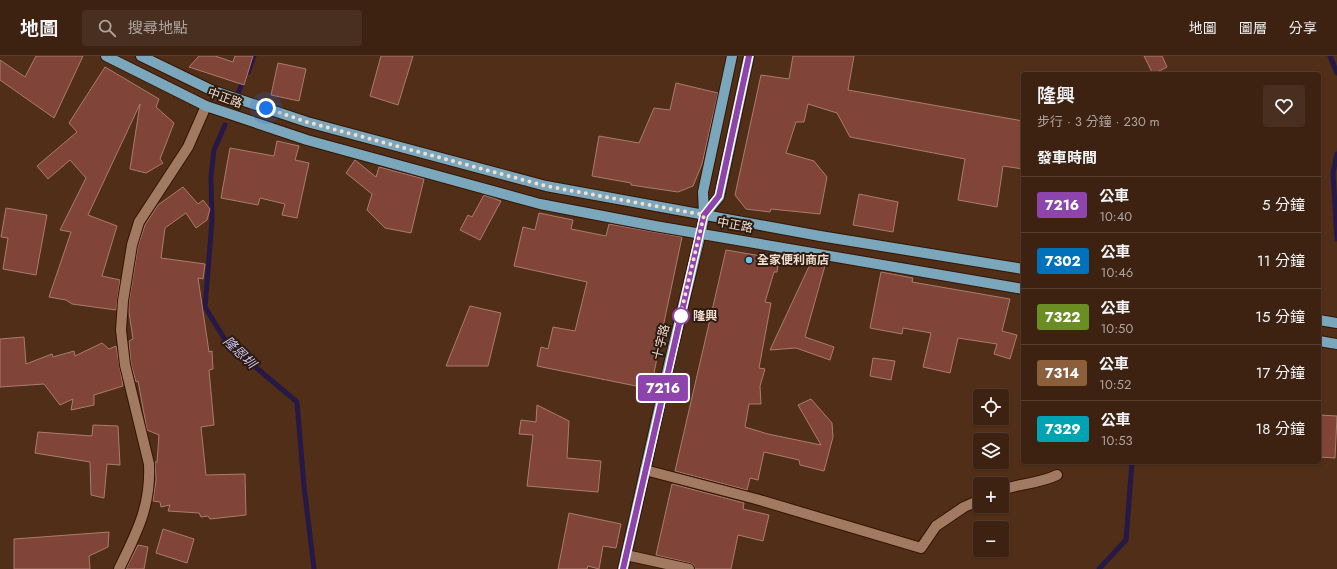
<!DOCTYPE html>
<html lang="zh-TW">
<head>
<meta charset="utf-8">
<style>
	body { margin:0; font-family:Jost,"Noto Sans TC",sans-serif; background:#482f1f; color:#f1f3f6; height:100vh; display:flex; flex-direction:column; font-size:15px; white-space:nowrap }
	* { box-sizing:border-box; margin:0 }
	p { font-size:13px; color:#ada49f }
	.icon { flex:none; width:22px; height:22px; fill:none; stroke:currentColor; stroke-width:2; stroke-linecap:round; stroke-linejoin:round }
	.map { position:relative; flex:1; overflow:hidden }
	.drawer { position:absolute; left:1021px; top:16px; width:300px; height:392px; display:flex; flex-direction:column; background:#3d2211; border-radius:4px; box-shadow:0 1px 3px #0004,0 0 0 1px #563f31 }
	.drawer>* { flex:none }
	.badge { padding:0 8px; border-radius:3px; font-size:14px; line-height:26px }
	.controls { position:absolute; left:973px; top:333px; display:grid; gap:8px }
	.controls a { display:grid; place-items:center; width:36px; height:36px; border-radius:4px; background:#3d2211; box-shadow:0 1px 3px #0004,0 0 0 1px #563f31; font-size:20px }
	.you { position:absolute; width:20px; height:20px; margin:-10px; border:3px solid #fff; border-radius:50%; background:#1a73e8; box-shadow:0 0 0 6px #1a73e833 }
	.map>.badge { position:absolute; translate:-50% -50%; box-shadow:0 0 0 2px #fff }
	h2 { padding:0 16px; font-size:15px; line-height:36px }
	.round { display:grid; place-items:center; flex:none; width:42px; height:42px; border-radius:4px; background:#482f1f }
	.headline { display:flex; align-items:center; justify-content:space-between; height:68px; padding:0 16px }
	h1 { font-size:19px; font-weight:600; line-height:30px }
	ul { padding:0; list-style:none }
	li { display:flex; align-items:center; gap:12px; height:56px; padding:0 16px; border-top:1px solid #563f31 }
	li div { flex:1 }
	li b { display:block; font-size:15px }
	li em { font-style:normal }
	li .badge { min-width:44px; font-weight:700; text-align:center }
	header { display:flex; align-items:center; gap:24px; box-sizing:border-box; height:56px; padding:0 20px; background:#3d2211; border-bottom:1px solid #563f31 }
	header strong { font-size:19px }
	nav { display:flex; gap:22px; margin-inline-start:auto; font-size:14px }
	.search { width:280px; height:36px; background:#482f1f; display:flex; align-items:center; gap:10px; box-sizing:border-box; padding:0 14px; border-radius:4px; color:#ada49f; font-size:15px }
	.map>svg:first-child { display:block }
	.lines { fill:none; stroke-linecap:round; stroke-linejoin:round }
	.stream { stroke:#261847; stroke-width:5 }
	.building { fill:#804538; stroke:#ab7b71 }
	.minor-casing { stroke:#351500; stroke-width:12 }
	.major-casing { stroke:#351500; stroke-width:12 }
	.minor { stroke:#a27a62; stroke-width:10 }
	.major { stroke:#7aa7bc; stroke-width:10 }
	.line-casing { stroke:#fff; stroke-width:9 }
	.line { stroke:#8e44ad; stroke-width:6 }
	.walk { stroke:#f4ded0; stroke-width:4; stroke-dasharray:0 7.2 }
	.poi-dot { fill:#6ac3f1; stroke:#2b1b11; stroke-width:1.5 }
	.stop-dot { fill:#fff; stroke:#8e44ad; stroke-width:2 }
	.labels { text-anchor:middle; stroke-width:4; stroke-linejoin:round; paint-order:stroke }
	.street-label { font-size:12px; fill:#f4ded0; stroke:#2b1b11 }
	.poi-label { font-size:12px; font-weight:bold; fill:#f4ded0; stroke:#2b1b11; text-anchor:start }
	.stop-label { font-size:12px; font-weight:bold; fill:#f4ded0; stroke:#2b1b11; text-anchor:start }
	.water-label { font-size:13px; font-style:italic; fill:#cbc3f4; stroke:#2b1b11 }
</style>
</head>
<body>
<header>
<strong>地圖</strong>
<div class="search"><svg class="icon" aria-label="search" viewBox="0 0 24 24"><circle cx="10" cy="10" r="6"/><path d="M15 15l6 6"/></svg>搜尋地點</div>
<nav><a>地圖</a><a>圖層</a><a>分享</a></nav>
</header>
<div class="map">
<svg width="1337" height="513" viewBox="0 0 1337 513">
	<rect width="100%" height="100%" fill="#512e17"/>
	<g class="lines">
		<path class="stream" d="M1330 0 1337 17
			M248 16 254 0
			M239 35 244 23
			M225 69 214 94 211 120 212 165 205 251 227 287 297 346 304 430 314 513
			M1337 98 1333 117 1337 183
			M1099 513 1126 484 1132 406"/>
	</g>
	<path class="building" d="M36 0H83L54 62 0 24V4L25 21Z
		M199 0H215L233 6 235 0H253L244 29 189 11Z
		M381 0H413L398 49 370 40Z
		M793 0H854L848 34 1023 65V113L1003 110 997 151 958 144 965 103 850 81 837 57 808 48 804 66H796L786 97 814 105 827 121 820 158 771 153 770 156 746 153 735 139 761 19 789 23Z
		M1144 0H1162L1167 11 1153 18Z
		M278 7 306 13 299 45 271 39Z
		M105 11 159 43 156 51 174 67 160 103 163 107 146 117 130 113 140 48 88 159 117 170 102 220 120 224 116 254 72 248 66 244 49 241 71 176 60 174 86 122 70 104 48 123 37 110 77 76 69 67Z
		M676 27 718 37 702 108 693 130 678 136 631 129V127L592 120 599 80 639 87 654 52 670 54Z
		M277 85 299 90 295 104 309 107 297 162 282 159 285 148 260 142 258 149 221 142 230 92 274 100Z
		M355 104 376 121 379 111 424 123 411 177 385 172 367 154 372 138 346 117Z
		M183 131 198 148 203 144 210 153 207 164 196 172 186 157 165 172 161 202 205 208 203 223 198 222 209 296 212 295 213 313 209 314 214 369 201 371 206 419 245 418 246 459 210 463 208 460 201 461 199 457 168 455 170 449 161 451 160 446 153 445 156 424 155 406H157L159 379 147 374 138 325 136 326 131 308 129 285 133 283 129 256V246L138 190 145 169 158 149Z
		M859 138 898 146 893 176 853 169Z
		M484 139 501 145 480 184 460 174 468 159 472 161Z
		M6 152 47 159 36 219 3 213 8 182 1 181Z
		M539 157 573 164 571 173 606 180 609 168 682 181 662 276 651 333 537 310 541 291 548 293 553 271 575 275 587 226 514 210 523 171 535 174Z
		M726 194 779 203 777 216H774L765 246 771 247 759 312 765 313 760 330 761 348H749L745 371 768 378 821 389 798 349 811 343 832 367 833 381 824 415 800 409 799 404 764 396 758 424 750 422 747 434 675 415Z
		M812 204 826 206 805 281 834 291 830 304 796 292 770 294Z
		M881 216 913 222 912 226 1010 243 1002 275 1017 279 1010 303 994 298 997 288 958 282 950 317 923 311 931 277 903 272 902 278 870 272Z
		M470 250 501 257 488 310H446Z
		M24 281 26 308 52 298 53 301 74 295 75 300 102 287 109 293 116 290 123 330 94 339V349L71 354 73 343 60 349 44 328 0 331V283Z
		M873 302 895 305 891 324 870 320Z
		M537 349 569 365 567 402 601 405 598 436 527 430 533 379 519 378 521 364 536 366Z
		M1319 359 1337 360 1335 402 1319 401Z
		M93 369 118 370 120 409 107 408 104 442 91 439 90 406 35 397 38 376 92 380Z
		M672 428 744 447 743 453 769 459 763 485 738 479 731 513H695L694 509 690 507 656 499Z
		M569 457 621 468 616 492 603 490 599 513 588 510 587 513H558Z
		M163 473 194 483 187 507 156 497Z
		M109 476 108 491 89 500 90 513H14V483Z
		M138 489 148 491 144 513H126Z"/>
	<g class="lines">
		<g class="minor-casing">
			<path id="minor" d="M645 414 756 443 921 492 936 470 964 451 980 444
				M1002 434C1020 427 1039 428 1057 419
				M626 499 689 513
				M119 513C137 476 151 450 149 408L125 309 121 274 123 245 132 189 139 166 188 91 206 50"/>
		</g>
		<g class="major-casing">
			<path id="major" d="M106 0 206 50 307 84 540 148 655 170 1023 233
				M141 0 211 34 307 66 546 130 820 180 1023 213
				M704 159 719 141 749 0
				M1319 264 1337 267
				M1319 285 1337 288
				M623 513 670 304 701 176 704 159 703 136 732 0"/>
		</g>
		<use href="#minor" class="minor"/>
		<use href="#major" class="major"/>
	</g>
	<g class="lines">
		<g class="line-casing">
			<path id="line" d="M623 513 704 159 719 140 749 0"/>
		</g>
		<use href="#line" class="line"/>
		<path class="walk" d="M266 52 307 66 546 130 704 159 680 261 681 260"/>
	</g>
	<circle class="poi-dot" cx="749" cy="204" r="4"/>
	<circle class="stop-dot" cx="681" cy="260" r="8"/>
	<g class="labels">
		<g class="street-label">
			<text transform="translate(225 42) rotate(20)" y="4">中正路</text>
			<text transform="translate(735 169) rotate(11)" y="4">中正路</text>
			<text transform="translate(661 286) rotate(-76)" y="4">十字路</text>
		</g>
		<g class="poi-label">
			<text x="757" y="208">全家便利商店</text>
		</g>
		<g class="stop-label">
			<text x="693" y="264">隆興</text>
		</g>
		<g class="water-label">
			<text transform="translate(240 296) rotate(44)" y="5">隆恩圳</text>
		</g>
	</g>
</svg>
<div class="controls">
<a><svg class="icon" aria-label="locate" viewBox="0 0 24 24"><circle cx="12" cy="12" r="6"/><path d="M12 2v4M12 18v4M2 12h4M18 12h4"/></svg></a>
<a><svg class="icon" aria-label="layers" viewBox="0 0 24 24"><path d="M12 4l9 5-9 5-9-5zM3 14l9 5 9-5"/></svg></a>
<a>+</a>
<a>−</a>
</div>
<div class="you" style="left:266px;top:52px"></div>
<b class="badge" style="left:663px;top:332px;background:#8e44ad;color:#fff">7216</b>
<section class="drawer">
<div class="headline"><div><h1>隆興</h1><p>步行 · 3 分鐘 · 230 m</p></div><a class="round"><svg class="icon" aria-label="heart" viewBox="0 0 24 24"><path d="M12 20l-8-8c-3-5 5-10 8-4 3-6 11-1 8 4z"/></svg></a></div>
<h2>發車時間</h2>
<ul>
<li><span class="badge" style="background:#8e44ad;color:#fff">7216</span><div><b>公車</b><p>10:40</p></div><em>5 分鐘</em></li>
<li><span class="badge" style="background:#0072bc;color:#fff">7302</span><div><b>公車</b><p>10:46</p></div><em>11 分鐘</em></li>
<li><span class="badge" style="background:#6b8e23;color:#fff">7322</span><div><b>公車</b><p>10:50</p></div><em>15 分鐘</em></li>
<li><span class="badge" style="background:#8b5e3c;color:#fff">7314</span><div><b>公車</b><p>10:52</p></div><em>17 分鐘</em></li>
<li><span class="badge" style="background:#00a3b4;color:#fff">7329</span><div><b>公車</b><p>10:53</p></div><em>18 分鐘</em></li>
</ul>
</section>
</div>
</body>
</html>
